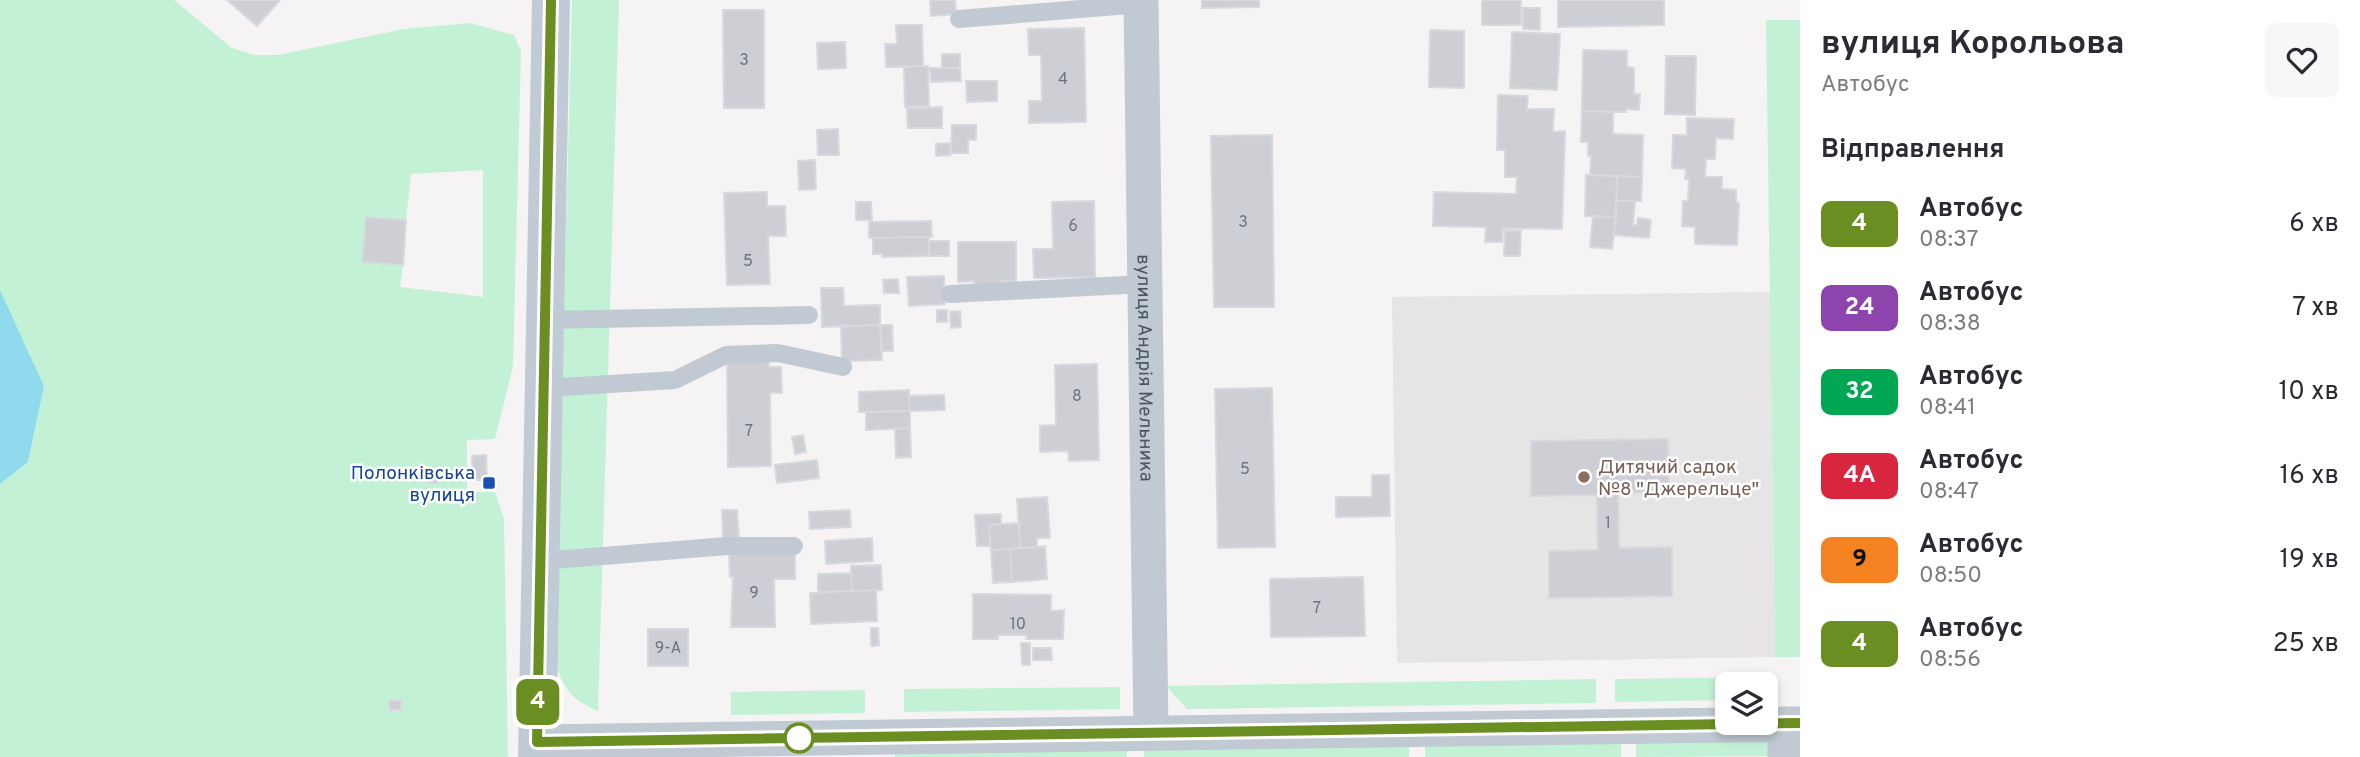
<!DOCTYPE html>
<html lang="uk">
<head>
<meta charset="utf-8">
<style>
	body { margin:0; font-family:Overpass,sans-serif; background:#f7f7f7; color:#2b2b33; height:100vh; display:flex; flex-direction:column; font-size:26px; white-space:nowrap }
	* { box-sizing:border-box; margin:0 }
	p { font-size:23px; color:#7c7c81 }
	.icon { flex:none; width:38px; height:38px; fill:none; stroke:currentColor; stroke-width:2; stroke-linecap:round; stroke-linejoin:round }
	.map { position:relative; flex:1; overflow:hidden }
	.sheet { display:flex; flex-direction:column; background:#fff; width:560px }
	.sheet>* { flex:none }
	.badge { padding:0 14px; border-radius:10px; font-size:24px; line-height:46px }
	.fabs { position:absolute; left:1715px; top:672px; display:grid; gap:14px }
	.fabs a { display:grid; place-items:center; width:63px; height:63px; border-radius:10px; background:#fff; box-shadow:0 4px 10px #0003; font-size:35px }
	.map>.badge { position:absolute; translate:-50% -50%; box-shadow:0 0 0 4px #fff }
	h2 { padding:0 21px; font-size:26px; line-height:63px }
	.round { display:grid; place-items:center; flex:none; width:74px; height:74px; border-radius:10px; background:#f7f7f7 }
	.headline { display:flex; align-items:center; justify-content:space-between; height:119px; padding:0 21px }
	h1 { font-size:33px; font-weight:700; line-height:52px }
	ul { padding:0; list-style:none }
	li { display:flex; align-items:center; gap:21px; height:84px; padding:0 21px }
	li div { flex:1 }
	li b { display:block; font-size:26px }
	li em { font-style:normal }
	li .badge { min-width:77px; font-weight:700; text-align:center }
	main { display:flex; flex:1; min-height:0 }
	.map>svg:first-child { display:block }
	.education { fill:#e6e4e5 }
	.green { fill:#c3f1d5; fill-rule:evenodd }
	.water { fill:#90daee }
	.building { fill:#cdcfd5; stroke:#d7d9de; stroke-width:2 }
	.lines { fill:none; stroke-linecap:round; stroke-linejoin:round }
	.lane { stroke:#c1cad2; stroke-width:18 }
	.street { stroke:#c1cad2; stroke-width:35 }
	.secondary { stroke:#c1cbd6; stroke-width:38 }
	.line-casing { stroke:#fff; stroke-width:16 }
	.line { stroke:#6b8e23; stroke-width:10 }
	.education-dot { fill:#8d6e63; stroke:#fff; stroke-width:2.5 }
	.transit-dot { fill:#1a4fb4; stroke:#fff; stroke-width:2.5 }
	.stop-dot { fill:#fff; stroke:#6b8e23; stroke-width:3.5 }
	.labels { text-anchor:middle; stroke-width:5; stroke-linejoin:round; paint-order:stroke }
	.number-label { font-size:16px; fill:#6b747e }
	.street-label { font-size:19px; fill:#4a5661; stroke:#fff }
	.education-label { font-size:19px; fill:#785e54; stroke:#fff; text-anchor:start }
	.transit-label { font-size:19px; fill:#164399; stroke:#fff; text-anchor:end }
</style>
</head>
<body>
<main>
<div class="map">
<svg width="1800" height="757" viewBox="0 0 1800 757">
	<rect width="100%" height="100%" fill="#f5f3f3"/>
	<path class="education" d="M1770 292 1775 657 1397 663 1392 297Z"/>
	<path class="green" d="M0 0H174L232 48 254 55H278L404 29 470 23 514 35 521 51 513 366 495 439 467 440V492H495L504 519 508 757H0V484L28 462 44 386 0 290ZM483 170V297L400 287 403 265 362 262 366 217 406 220 411 174Z
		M572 0H619L598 711C570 698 566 692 555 663Z
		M1766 20H1800V657H1775Z
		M1772 677 1773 700H1766V684H1727V700L1615 702V679Z
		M1596 679V703L1187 709 1166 686Z
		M1120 687V709L904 712V689Z
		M865 690V713L731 715V692Z
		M1776 741 1777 756 1636 757V743Z
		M1621 743V757H1425V745Z
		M1409 745V757H1144V748Z
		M1127 750V757H895V753Z"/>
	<path class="water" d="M0 290 44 386 28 462 0 484Z"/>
	<path class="building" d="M227 0H280L257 26Z
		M930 0H955L956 14 931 16Z
		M1202 0H1259V7L1202 8Z
		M1482 0H1521V25H1482Z
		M1558 0H1664V25L1558 27Z
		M1523 8H1540V30L1523 29Z
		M723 10H764V108H724Z
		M896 25H922L923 66 886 67 885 44H897Z
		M1084 28 1086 122 1029 123V101H1042L1041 55H1029L1028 29Z
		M1430 30 1464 31V88L1429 87Z
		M1512 32 1560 34 1557 90 1510 88Z
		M845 42 846 68 818 69 817 43Z
		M1583 50 1627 51V67L1634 68V94H1640L1639 110 1626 109V112L1582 111Z
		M942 54H960V68H942Z
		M1666 56H1696L1695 115 1665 114Z
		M928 66 929 106 905 107 904 67Z
		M930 68H960L961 81 931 82Z
		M966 81H997V101L967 102Z
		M1498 95 1528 96 1527 109H1554L1553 132 1565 131 1562 229 1503 228 1502 242H1485L1486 227 1433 226 1434 192 1516 194 1517 177H1505V150H1497Z
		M942 107V128H908L907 109Z
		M1582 111 1613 112V134L1643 135 1642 177 1590 175 1591 156H1588V142H1581Z
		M1687 118 1734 119 1733 139 1716 138 1715 159H1706L1705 177H1722V189L1736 190V203H1739L1737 245 1695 244V227L1682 226 1683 201H1688L1689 179H1685L1686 169 1672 168 1673 135H1687Z
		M952 125H976V140H968V153H951Z
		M838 129 839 155H818L817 130Z
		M1272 135 1274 307H1214L1211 136Z
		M950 143V155L936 156V144Z
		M815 160 816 189 799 190 798 161Z
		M1586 175 1617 176 1616 217 1585 216Z
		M1617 176 1642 177 1641 201H1616Z
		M767 192V206H785L786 236H768L770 284 727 285 724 193Z
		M1094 201 1095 277 1034 278 1033 249H1053L1052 202Z
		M1616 201H1635L1633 225H1637L1638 218 1651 220 1649 238 1614 235Z
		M856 202H871L872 220H856Z
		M1593 216 1616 217 1612 249 1590 247Z
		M366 217 406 220 403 265 362 262Z
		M931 221 932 237 869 238V222Z
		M1505 230 1521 231 1520 256H1504Z
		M929 237V256L882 257V254H873V238Z
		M929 241H949V256H929Z
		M958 242H1016V281H1001V288H975L974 281 958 282Z
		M944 276 945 304 909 306 907 277Z
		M898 279 899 293H884L883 280Z
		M821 288H843L844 306 880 305V325L822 327Z
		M937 310H947V322H937Z
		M960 311 961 327 951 328 950 312Z
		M880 325H892L893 351H882Z
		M880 325 882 360 842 361 841 326Z
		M727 361H769V367H781L782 393H770L771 466 728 467Z
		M1097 364 1099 460 1069 461 1068 451 1040 452V426L1056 425 1055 365Z
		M1272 388 1275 547 1218 548 1215 389Z
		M909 390 910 411 859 412V392Z
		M944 395 945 410 910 411 909 396Z
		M910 411V428L866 430V412Z
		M910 428 911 457 896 458 895 429Z
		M803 435 806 452 795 454 792 437Z
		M1668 439 1669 492 1618 493 1619 548 1672 547V596L1549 598V551L1598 550 1597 495 1531 496V441Z
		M486 455 487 480H473L472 456Z
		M817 460 819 478 777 483 775 465Z
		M437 470V483H427L426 471Z
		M1372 475H1389L1390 516 1336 517V497H1372Z
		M1047 497 1050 538H1037V547L1020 548 1017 499Z
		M722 510H737L739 539 723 540Z
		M850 510 851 527 810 529 809 512Z
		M1001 514V524L989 525 990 546H977L975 515Z
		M1019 523 1020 548 991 550 989 525Z
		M872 538 873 561 826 564 825 541Z
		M1045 546 1047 579 1012 582 1010 549Z
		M1010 549 1012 582 993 583 991 550Z
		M795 552V579H774L775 627H731L733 577H730L729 553Z
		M881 565 882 590 852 591 851 566Z
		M851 573 852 591 818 592V574Z
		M1363 577 1365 636 1271 637 1270 579Z
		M876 590 877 621 811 624 810 593Z
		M973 594 1051 595V611L1064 610 1063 639H1026L1027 635H998V639H973Z
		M871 628H878L879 645 871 646Z
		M648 629H688V666H648Z
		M1021 643H1030V665H1022Z
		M1033 648H1051L1052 660H1033Z
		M401 700V710H390L389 701Z"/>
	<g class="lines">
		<path class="lane" d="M959 19 1141 4
			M950 294 1145 284
			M546 320 809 315
			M545 388 675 380 726 355 778 353 843 367
			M541 561 727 546H794"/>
		<g class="street">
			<path id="s1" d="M1141 0 1151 733"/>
			<path d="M1785 724V757"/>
			<path d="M537 742 1800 724"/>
		</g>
		<path class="secondary" d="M537 757 551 0"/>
	</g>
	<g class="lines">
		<g class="line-casing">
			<path id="line" d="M551 0 537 742 1800 723"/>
		</g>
		<use href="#line" class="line"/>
	</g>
	<circle class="education-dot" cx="1584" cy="477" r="7"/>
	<rect class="transit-dot" x="482" y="476" width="14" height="14" rx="3.5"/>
	<circle class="stop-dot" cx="799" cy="738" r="14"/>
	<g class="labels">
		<g class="number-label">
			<text x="744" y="65">3</text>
			<text x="1063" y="84">4</text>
			<text x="1243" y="227">3</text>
			<text x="1073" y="231">6</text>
			<text x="748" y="266">5</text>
			<text x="1077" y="401">8</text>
			<text x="749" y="436">7</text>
			<text x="1245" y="474">5</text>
			<text x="1608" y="528">1</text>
			<text x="754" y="598">9</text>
			<text x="1317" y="613">7</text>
			<text x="1018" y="629">10</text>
			<text x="668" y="653">9-А</text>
		</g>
		<g class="street-label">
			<text dy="7" stroke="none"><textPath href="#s1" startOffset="368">вулиця Андрія Мельника</textPath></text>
		</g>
		<g class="education-label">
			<text x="1598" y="473">Дитячий садок<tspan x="1598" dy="22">№8 "Джерельце"</tspan></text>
		</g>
		<g class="transit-label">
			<text x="475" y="479">Полонківська<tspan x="475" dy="22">вулиця</tspan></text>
		</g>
	</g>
</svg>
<div class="fabs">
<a><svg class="icon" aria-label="layers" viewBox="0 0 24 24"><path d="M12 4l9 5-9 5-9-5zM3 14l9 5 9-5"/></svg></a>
</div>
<b class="badge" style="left:538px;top:702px;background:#6b8e23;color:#fff">4</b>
</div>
<section class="sheet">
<div class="headline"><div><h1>вулиця Корольова</h1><p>Автобус</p></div><a class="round"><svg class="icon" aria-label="heart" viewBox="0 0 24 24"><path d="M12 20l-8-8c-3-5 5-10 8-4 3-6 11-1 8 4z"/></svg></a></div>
<h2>Відправлення</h2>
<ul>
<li><span class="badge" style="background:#6b8e23;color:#fff">4</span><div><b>Автобус</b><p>08:37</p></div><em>6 хв</em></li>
<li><span class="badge" style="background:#8e44ad;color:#fff">24</span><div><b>Автобус</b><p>08:38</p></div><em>7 хв</em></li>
<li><span class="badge" style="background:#00a651;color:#fff">32</span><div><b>Автобус</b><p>08:41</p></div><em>10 хв</em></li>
<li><span class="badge" style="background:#d7263d;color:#fff">4А</span><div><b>Автобус</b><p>08:47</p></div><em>16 хв</em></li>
<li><span class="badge" style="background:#f58220;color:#111">9</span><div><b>Автобус</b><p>08:50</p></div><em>19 хв</em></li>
<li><span class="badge" style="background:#6b8e23;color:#fff">4</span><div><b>Автобус</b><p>08:56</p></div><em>25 хв</em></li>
</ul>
</section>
</main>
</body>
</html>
